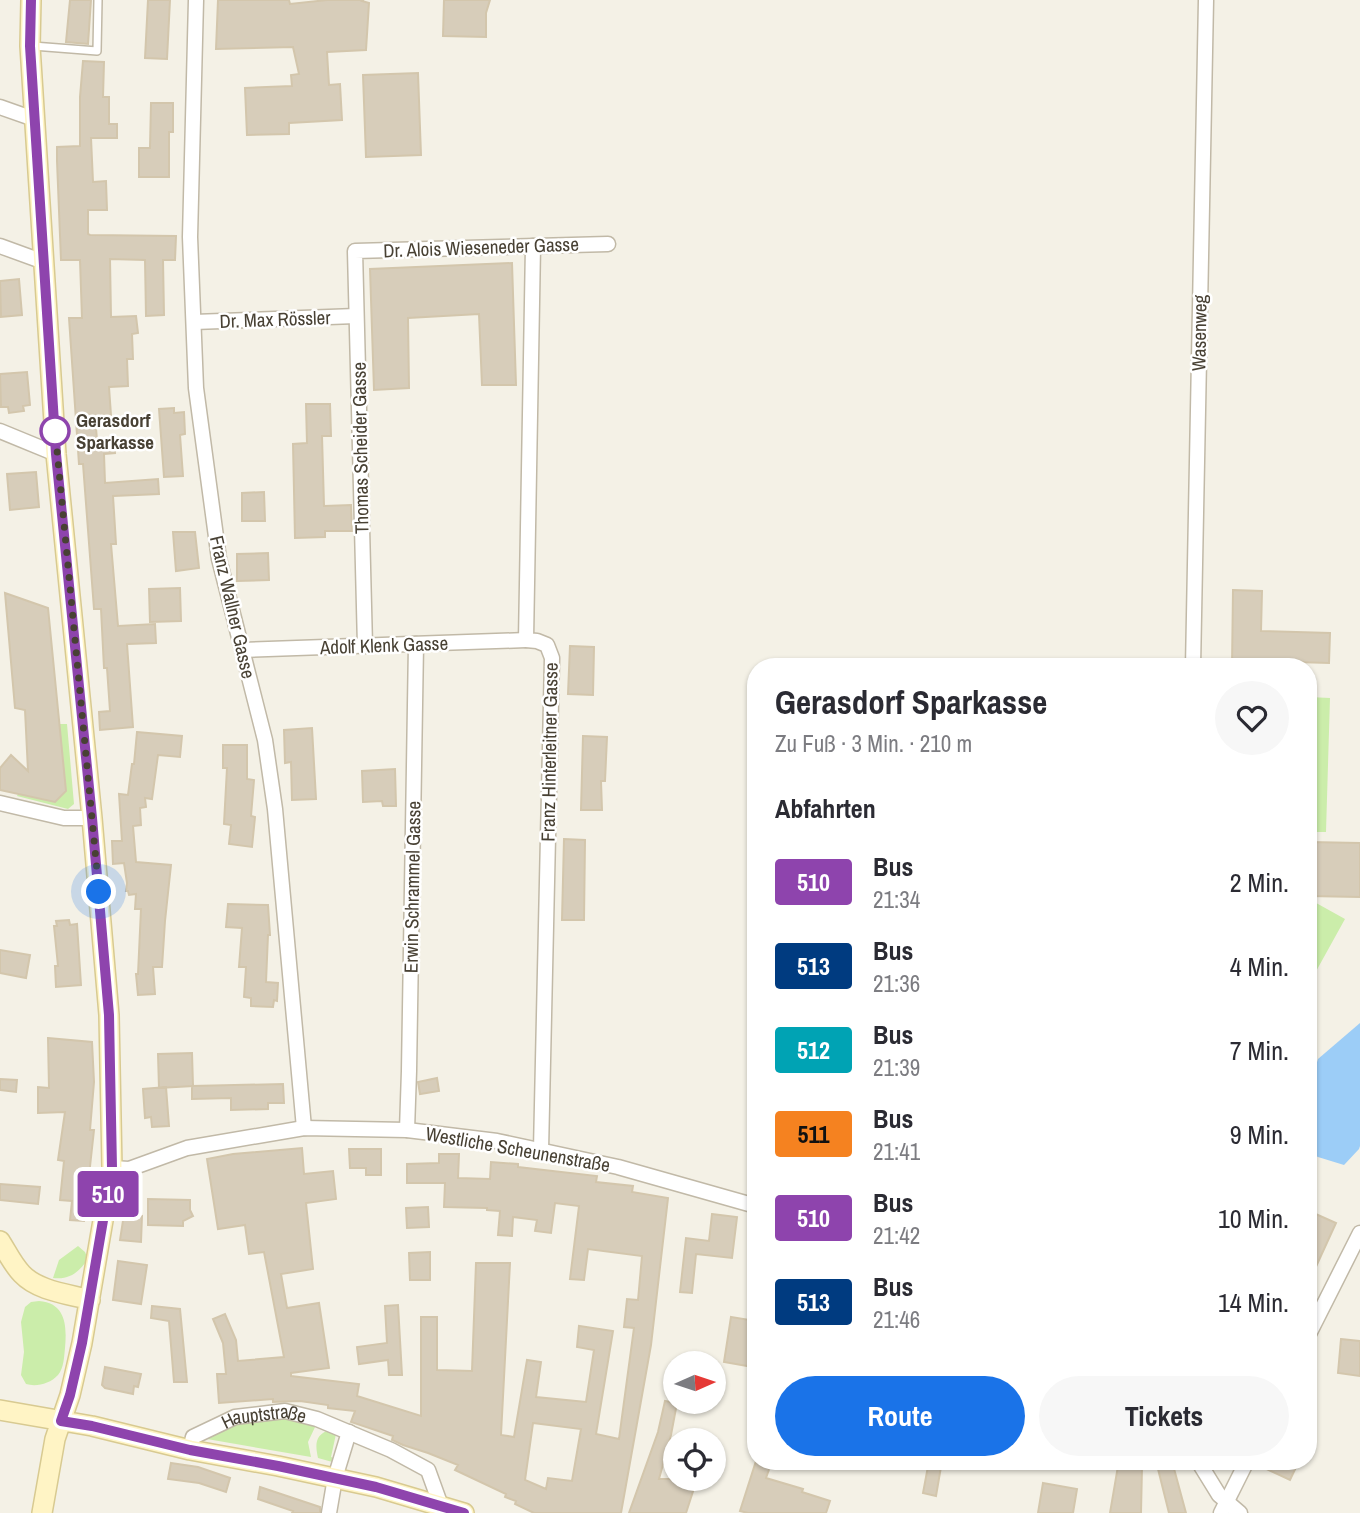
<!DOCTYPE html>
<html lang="de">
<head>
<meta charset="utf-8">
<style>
	body { margin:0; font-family:"Archivo Narrow",sans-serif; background:#f7f7f7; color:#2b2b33; height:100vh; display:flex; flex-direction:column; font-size:26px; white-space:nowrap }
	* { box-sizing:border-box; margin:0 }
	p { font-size:23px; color:#7c7c81 }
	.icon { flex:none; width:38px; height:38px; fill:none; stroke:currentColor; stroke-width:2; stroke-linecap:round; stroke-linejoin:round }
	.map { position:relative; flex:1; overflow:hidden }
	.panel { position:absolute; left:747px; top:658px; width:570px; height:812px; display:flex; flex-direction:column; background:#fff; border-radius:28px; box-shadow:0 2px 5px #0004 }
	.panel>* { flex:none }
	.badge { padding:0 14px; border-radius:5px; font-size:24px; line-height:46px }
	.needle { width:46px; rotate:87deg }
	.tools { position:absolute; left:663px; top:1351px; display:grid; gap:14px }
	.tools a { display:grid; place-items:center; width:63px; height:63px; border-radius:50%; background:#fff; box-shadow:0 2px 5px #0004; font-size:35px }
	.you { position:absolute; width:35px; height:35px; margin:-18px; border:5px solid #fff; border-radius:50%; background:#1a73e8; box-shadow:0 0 0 10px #1a73e833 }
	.map>.badge { position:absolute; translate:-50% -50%; box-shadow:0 0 0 4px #fff }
	h2 { padding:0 28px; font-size:26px; line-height:63px }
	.round { display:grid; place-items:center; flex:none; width:74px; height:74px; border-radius:37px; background:#f7f7f7 }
	.head { display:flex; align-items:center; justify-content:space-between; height:119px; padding:0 28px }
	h1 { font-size:33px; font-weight:700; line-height:52px }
	.primary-button { display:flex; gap:14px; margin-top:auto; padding:14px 28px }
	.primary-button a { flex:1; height:80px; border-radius:42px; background:#1a73e8; color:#fff; font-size:28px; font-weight:700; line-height:80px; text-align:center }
	.primary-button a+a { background:#f7f7f7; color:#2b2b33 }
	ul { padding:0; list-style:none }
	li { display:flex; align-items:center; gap:21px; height:84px; padding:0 28px }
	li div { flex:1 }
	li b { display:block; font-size:26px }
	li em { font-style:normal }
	li .badge { min-width:77px; font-weight:700; text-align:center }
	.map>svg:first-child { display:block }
	.green { fill:#cbedaa }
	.water { fill:#9ccdf7 }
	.building { fill:#d7cdba; stroke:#d3c6ac; stroke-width:2; fill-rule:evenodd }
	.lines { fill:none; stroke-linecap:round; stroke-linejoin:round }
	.lane-casing { stroke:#c1b9a7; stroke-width:10 }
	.street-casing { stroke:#c1b9a7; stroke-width:17 }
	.secondary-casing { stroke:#d8ca91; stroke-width:22 }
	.lane { stroke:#fff; stroke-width:7 }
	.street { stroke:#fff; stroke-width:14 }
	.secondary { stroke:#fff4c5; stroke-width:19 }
	.line-casing { stroke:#fff; stroke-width:16 }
	.line { stroke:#8e44ad; stroke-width:10 }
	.walk { stroke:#484134; stroke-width:7; stroke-dasharray:0 12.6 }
	.stop-dot { fill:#fff; stroke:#8e44ad; stroke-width:3.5 }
	.labels { text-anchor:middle; stroke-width:5; stroke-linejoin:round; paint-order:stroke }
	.street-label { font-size:19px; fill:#484134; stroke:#fff }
	.stop-label { font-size:19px; font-weight:bold; fill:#484134; stroke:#fff; text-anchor:start }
</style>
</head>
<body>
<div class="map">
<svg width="1360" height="1513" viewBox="0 0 1360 1513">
	<rect width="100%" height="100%" fill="#f4f1e6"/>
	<path class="green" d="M1309 697 1330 698 1326 832H1309Z
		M59 724H67L74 804 68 809 17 796 18 794 55 802 66 791Z
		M1309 899 1345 919 1309 984Z
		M78 1246 85 1252 88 1259C79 1272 70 1280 53 1278L59 1260Z
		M39 1301C66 1303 67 1326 65 1348 64 1357 64 1368 58 1375 50 1384 36 1387 26 1384L21 1375 24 1352 21 1322 25 1307 31 1302Z
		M286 1417 316 1425 308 1442 311 1457 207 1439C225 1422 262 1419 286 1417Z
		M329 1430 336 1434 331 1457 343 1462V1465L318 1458C315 1444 315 1435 329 1430Z"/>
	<path class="water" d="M1360 1023V1146L1359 1149 1344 1165 1318 1157 1309 1152V1087L1318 1059Z"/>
	<path class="building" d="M70 0H91L88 44 66 42Z
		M148 0H170L167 59 145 58Z
		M218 0H289L290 4 327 0H363L362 1 369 3 366 50 327 52 329 85 340 84 342 120 289 123V134L247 135 245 88 292 86 291 75 299 74 293 47 216 49Z
		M444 0H490L486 13V37L443 36Z
		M83 61 104 62 103 97H109V124H117V138H91L93 182 106 181 107 210H88V234L90 235 176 236 175 260H163L164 315 146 316 145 260 110 259 111 317 136 316 138 333 132 334 133 359H127L128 386 109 387 111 415 95 416 97 440 114 439 115 453 104 454 105 483 158 479 159 494 113 496 116 544H111L118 626 155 624 156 643 127 644 133 727 100 730 99 712 110 711 107 668H104L101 609H94L83 464H79L69 318H82L80 260H61L57 161V147L80 146V97Z
		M418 73 421 155 366 157 363 75Z
		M151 103H173V132H169V177H139V148H150Z
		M512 263 516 385H482L479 314 408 318 409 388 374 390 370 269Z
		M19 279 22 315 1 317 0 281Z
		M27 372 30 405 23 406 24 411 9 413 8 407H1L0 374Z
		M306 404H330L331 436H322L324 506 351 505 352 531H325V537L295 538 293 444 307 443Z
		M174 408V413L184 412 185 434 180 435 183 476 164 477 159 409Z
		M36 472 39 507 10 510 7 474Z
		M264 492 265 521H242V493Z
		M173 532H195L199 568 176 571Z
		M268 553 269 580 237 581V554Z
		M180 588 181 621 150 622 149 589Z
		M1233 590 1262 591 1261 631 1330 633 1329 663 1261 661V667H1232Z
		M5 593 48 608 66 791 55 802 0 790V768L11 755 28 771 25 710 15 708Z
		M570 646 594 647 593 695 568 694Z
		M312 728 316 799 292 800 291 762 285 763 284 730Z
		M137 732 182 736 180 757 158 755 152 799 145 798 146 807 140 808 141 825 133 826 136 862 171 865 165 921 162 967H153L155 994 138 995 136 974H138L141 909H135L136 894 129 895 128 891H126L127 883 124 863 113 864 112 841H122L119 794 128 795 132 764H134Z
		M583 736 607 737 605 781H601L602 810H581Z
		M223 745H247V779L254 780 251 816 255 817 252 847 229 844 231 825 224 824 227 768H223Z
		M395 769 396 806H383L382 801 363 802 362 771Z
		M564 839 585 840 584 920H562Z
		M1309 842 1360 843V897L1309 896Z
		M228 904 268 905 270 935H268L266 982 278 983 277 1001 274 1000 273 1007 251 1006V998L244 997 246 967H239L242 928 226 927Z
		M69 920 70 925 77 924 81 985 56 987 55 966H58L54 926H57L56 921Z
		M0 950 30 955 26 978 0 973Z
		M48 1038 92 1042 94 1082 90 1130H94L84 1221 70 1220 72 1201 60 1200 64 1161 58 1160 65 1112 38 1113V1087L49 1088Z
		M192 1053 193 1086 159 1088 158 1054Z
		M437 1078 439 1091 420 1094 418 1082Z
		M0 1079 17 1080 16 1092 0 1090Z
		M283 1084 284 1103H268V1109L231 1110V1098L192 1099V1086Z
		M166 1087 169 1126 152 1127 151 1117 145 1118 143 1089Z
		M302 1148 304 1174 333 1171 336 1199 306 1203 313 1269 281 1274 287 1308 319 1303 329 1368 291 1373V1376L359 1384 357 1396 421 1416V1317H437V1370L472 1371 476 1263H510L501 1435 514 1437 527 1360 541 1362 536 1397 586 1402 594 1350 577 1347 579 1326 613 1331 596 1434 619 1439 634 1328 624 1327 627 1299 638 1300 642 1256 588 1249 584 1280 570 1279 579 1206 555 1203 551 1233 535 1231 537 1220 513 1217 512 1236 498 1235 500 1211 487 1210V1208L444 1207 445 1183H407V1164L439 1163V1154H459L458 1178 490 1179 491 1162 518 1164V1167L597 1176 596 1182 633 1186 632 1192 668 1198 651 1345 621 1513H534L515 1504 516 1501 505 1497 506 1494 455 1470 458 1465 428 1453 403 1445 392 1440 393 1436 351 1422 355 1411 328 1408V1405L300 1401 273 1402V1399L219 1403 217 1374H226L223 1343 213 1319 225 1314 236 1340 238 1361 284 1357 264 1252 249 1254 245 1225 218 1229 207 1159 233 1154ZM533 1423 581 1429 572 1481 548 1478 546 1489 525 1480Z
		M349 1149H381V1175H366V1168H350Z
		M0 1184 40 1187 38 1204 0 1200Z
		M148 1199 190 1200V1210L193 1216 183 1221V1226L148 1225Z
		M428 1207 429 1227 407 1228 406 1208Z
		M1309 1211 1336 1223 1309 1282Z
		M124 1214 142 1216 141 1242 120 1240Z
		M712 1214 737 1217 732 1258 696 1254 692 1293 680 1292 686 1238 709 1241Z
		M430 1252V1280H410L409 1253Z
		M118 1261 147 1265 141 1304 113 1300Z
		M398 1305 402 1375H389L388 1360 359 1364 357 1347 387 1343 385 1306Z
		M152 1306 180 1309 187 1382H174L169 1321 151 1318Z
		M731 1317 756 1321V1344L753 1367 724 1362Z
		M1341 1339 1360 1341V1376L1338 1373Z
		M105 1367 141 1374 138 1387 134 1386 133 1394 105 1388 102 1385Z
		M665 1401 677 1403 671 1435 659 1479H697L686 1513H629L658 1432Z
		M756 1461H772L766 1478 803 1489 802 1492 830 1501 826 1513H748L740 1511Z
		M929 1461H942L936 1496 923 1493Z
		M1257 1461H1299L1290 1480 1256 1464Z
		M171 1463 198 1467 230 1478 226 1492 199 1483 168 1479Z
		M1173 1465 1186 1513H1169L1158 1469Z
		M1118 1466 1142 1467 1141 1513H1110Z
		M1043 1483 1077 1489 1073 1513H1038Z
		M260 1487 320 1507V1513H292L293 1511 258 1499Z"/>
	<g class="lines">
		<g class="lane-casing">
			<path id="lane" d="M33 46 97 51 98 0"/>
		</g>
		<g class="street-casing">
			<g id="street">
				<path d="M196 0 190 237 196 388 219 559 265 740 275 809 304 1128"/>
				<path d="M0 107 34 119"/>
				<path d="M0 246 44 262"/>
				<path d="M533 246 526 640 537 641 547 645 552 658 541 1150"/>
				<path d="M194 322 356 316"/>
				<path d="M0 431 56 454"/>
				<path d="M365 646 355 251 608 244"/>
				<path d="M242 650 526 640"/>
				<path d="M1193 667 1206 0"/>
				<path d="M0 803 64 818H92"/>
				<path d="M407 1130 409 1071 416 644"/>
				<path d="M112 1168 129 1169 187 1148 304 1128 407 1130 497 1141 618 1167 756 1206"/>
				<path d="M1309 1334 1360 1233"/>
				<path id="s1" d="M190 1450 193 1437 235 1417 285 1411 317 1419 391 1450 428 1470 441 1506"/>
				<path d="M1198 1461 1219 1495 1240 1513"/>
				<path d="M329 1513 335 1478 349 1432"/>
				<path d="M1221 1513 1247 1461"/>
			</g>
		</g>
		<g class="secondary-casing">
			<path id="secondary" d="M31 0 30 46 56 454 92 818 109 1015 112 1168 82 1343 70 1395 55 1439 42 1513
				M0 1241C7 1252 13 1265 22 1274 38 1291 68 1294 90 1300
				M0 1410 92 1426 190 1450 278 1466 376 1487 464 1513"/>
		</g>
		<use href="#lane" class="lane"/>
		<use href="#street" class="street"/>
		<use href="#secondary" class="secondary"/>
	</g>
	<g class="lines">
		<g class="line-casing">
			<path id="line" d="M31 0 30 46 56 454 92 818 109 1015 110 1067 112 1168 82 1343 70 1395 61 1421 92 1426 190 1450 278 1466 376 1487 464 1513"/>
		</g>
		<use href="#line" class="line"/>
		<path class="walk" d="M55 431V429L99 892"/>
	</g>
	<circle class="stop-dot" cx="55" cy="431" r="14"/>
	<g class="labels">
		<g class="street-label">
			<text transform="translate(481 247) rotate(-2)" y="7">Dr. Alois Wieseneder Gasse</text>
			<text transform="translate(275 319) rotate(-2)" y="7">Dr. Max Rössler</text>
			<text transform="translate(1199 333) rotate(-89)" y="7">Wasenweg</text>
			<text transform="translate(360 448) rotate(-91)" y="7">Thomas Scheider Gasse</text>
			<text transform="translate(233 607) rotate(77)" y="7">Franz Wallner Gasse</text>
			<text transform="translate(384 645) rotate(-2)" y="7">Adolf Klenk Gasse</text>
			<text transform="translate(549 752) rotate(-89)" y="7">Franz Hinterleitner Gasse</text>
			<text transform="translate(412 887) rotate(-89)" y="7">Erwin Schrammel Gasse</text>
			<text transform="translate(518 1149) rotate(10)" y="7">Westliche Scheunenstraße</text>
			<text dy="7" stroke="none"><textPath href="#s1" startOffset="89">Hauptstraße</textPath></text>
		</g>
		<g class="stop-label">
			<text x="76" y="427">Gerasdorf<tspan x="76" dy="22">Sparkasse</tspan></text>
		</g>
	</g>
</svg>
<div class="tools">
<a><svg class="needle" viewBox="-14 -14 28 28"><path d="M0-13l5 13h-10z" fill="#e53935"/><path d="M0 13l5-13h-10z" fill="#7c7c81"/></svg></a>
<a><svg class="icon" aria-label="locate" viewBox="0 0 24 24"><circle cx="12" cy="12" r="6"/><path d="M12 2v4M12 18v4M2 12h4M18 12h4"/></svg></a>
</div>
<div class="you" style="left:99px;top:892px"></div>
<b class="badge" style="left:108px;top:1194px;background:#8e44ad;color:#fff">510</b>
<section class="panel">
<div class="head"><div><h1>Gerasdorf Sparkasse</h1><p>Zu Fuß · 3 Min. · 210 m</p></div><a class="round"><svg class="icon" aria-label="heart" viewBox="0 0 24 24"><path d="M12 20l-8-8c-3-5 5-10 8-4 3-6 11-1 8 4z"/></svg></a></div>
<h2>Abfahrten</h2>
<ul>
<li><span class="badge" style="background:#8e44ad;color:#fff">510</span><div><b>Bus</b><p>21:34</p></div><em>2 Min.</em></li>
<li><span class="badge" style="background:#003b80;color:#fff">513</span><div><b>Bus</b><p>21:36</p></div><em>4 Min.</em></li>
<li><span class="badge" style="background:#00a3b4;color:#fff">512</span><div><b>Bus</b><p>21:39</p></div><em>7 Min.</em></li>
<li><span class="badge" style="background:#f58220;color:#111">511</span><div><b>Bus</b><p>21:41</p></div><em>9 Min.</em></li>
<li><span class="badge" style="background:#8e44ad;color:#fff">510</span><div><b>Bus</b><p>21:42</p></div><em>10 Min.</em></li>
<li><span class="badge" style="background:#003b80;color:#fff">513</span><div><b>Bus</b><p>21:46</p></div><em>14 Min.</em></li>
</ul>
<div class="primary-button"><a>Route</a><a>Tickets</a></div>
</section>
</div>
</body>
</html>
